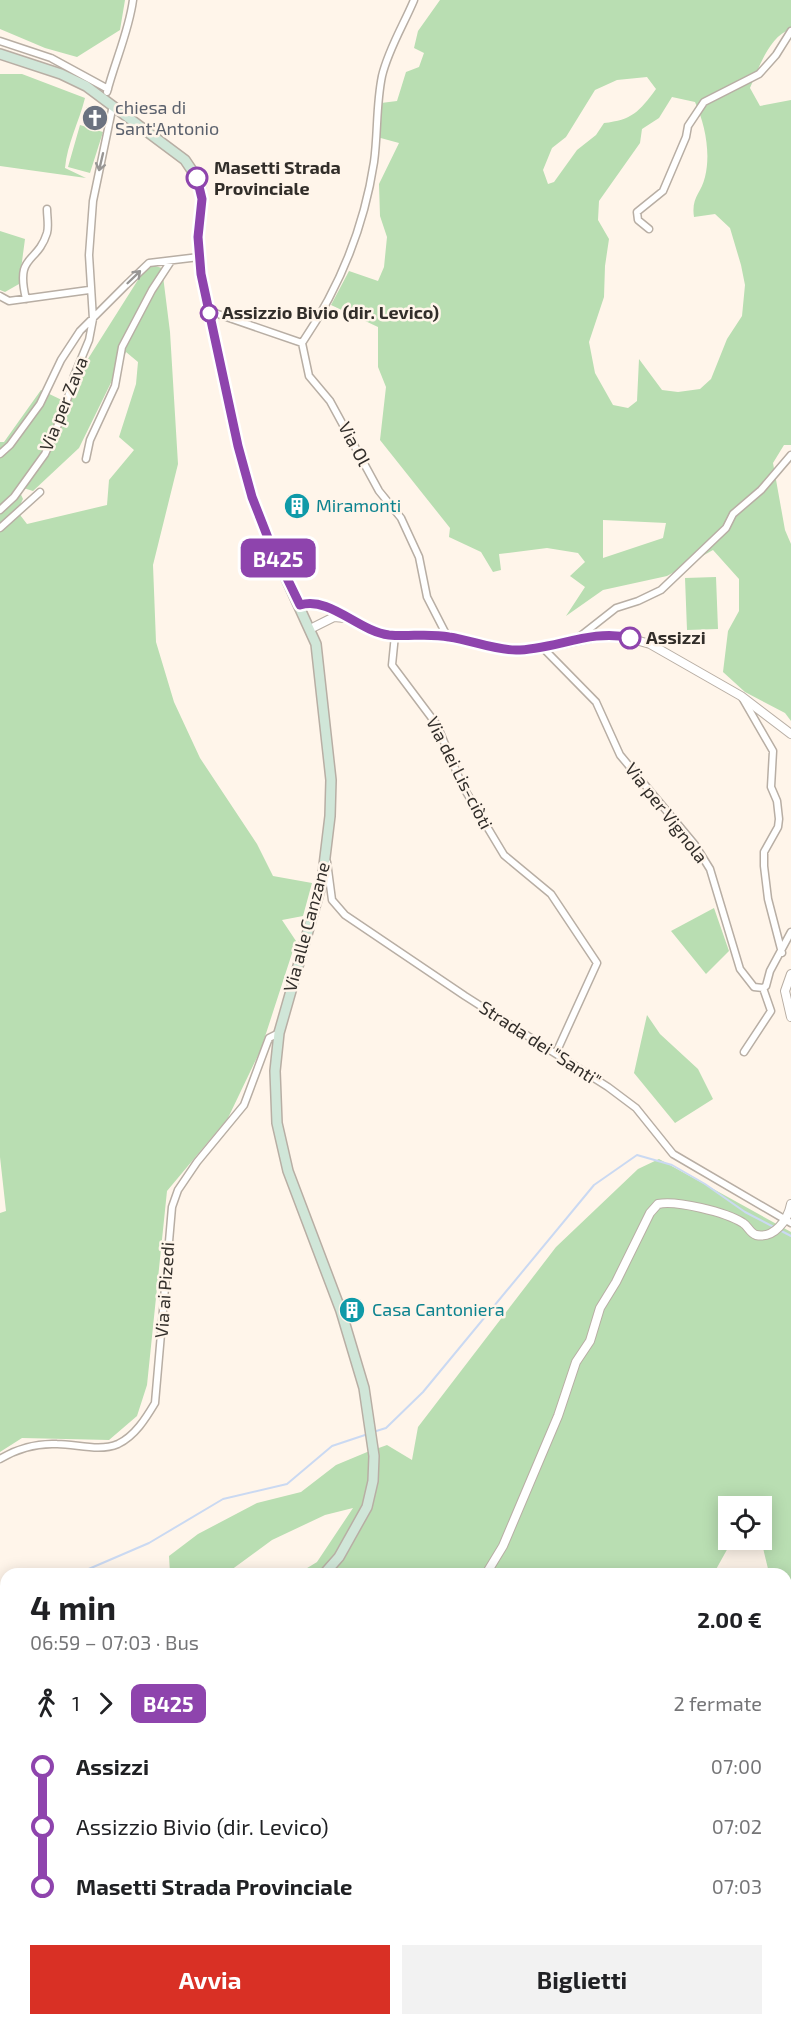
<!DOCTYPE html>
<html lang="it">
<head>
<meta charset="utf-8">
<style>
	body { margin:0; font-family:"Exo 2",sans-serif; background:#f2f2f2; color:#202124; height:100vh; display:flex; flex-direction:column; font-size:22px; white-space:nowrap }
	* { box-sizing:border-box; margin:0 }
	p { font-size:20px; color:#757577 }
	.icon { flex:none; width:33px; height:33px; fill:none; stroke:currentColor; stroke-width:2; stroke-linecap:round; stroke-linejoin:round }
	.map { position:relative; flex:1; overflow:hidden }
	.details { position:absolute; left:0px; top:1568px; width:792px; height:458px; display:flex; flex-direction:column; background:#fff; border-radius:18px 18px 0 0; box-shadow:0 3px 15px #0003 }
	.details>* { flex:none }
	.badge { padding:0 12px; border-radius:9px; font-size:21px; line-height:39px }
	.tools { position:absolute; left:718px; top:1496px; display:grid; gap:12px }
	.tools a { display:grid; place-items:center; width:54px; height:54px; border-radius:0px; background:#fff; box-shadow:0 3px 15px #0003; font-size:30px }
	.map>.badge { position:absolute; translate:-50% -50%; box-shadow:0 0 0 3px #fff }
	.legs { display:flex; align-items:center; gap:9px; height:66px; padding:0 30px; font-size:20px }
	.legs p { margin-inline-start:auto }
	.headline { display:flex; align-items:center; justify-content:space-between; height:102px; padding:0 30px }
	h1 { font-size:33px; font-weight:700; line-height:45px }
	.button { display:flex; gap:12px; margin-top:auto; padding:12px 30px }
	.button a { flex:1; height:69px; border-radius:0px; background:#d93025; color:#fff; font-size:24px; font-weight:700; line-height:69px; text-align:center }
	.button a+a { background:#f2f2f2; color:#202124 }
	ul { padding:0 30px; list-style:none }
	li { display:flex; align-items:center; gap:21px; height:60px; font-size:22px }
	li i { display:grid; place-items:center; width:9px; height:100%; margin:0 8px; background:currentColor }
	li i::after { content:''; width:15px; height:15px; margin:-8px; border:4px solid; border-radius:50%; background:#fff }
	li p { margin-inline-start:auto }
	li:first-child i { background:linear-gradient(#0000 50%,currentColor 0) }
	li:last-child i { background:linear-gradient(currentColor 50%,#0000 0) }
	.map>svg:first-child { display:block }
	.green { fill:#b9deb2; fill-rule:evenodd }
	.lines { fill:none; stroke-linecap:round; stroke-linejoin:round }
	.stream { stroke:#cad9f2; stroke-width:2 }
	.minor-casing { stroke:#b8aea4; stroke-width:9 }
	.tertiary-casing { stroke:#b8aea4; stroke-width:10 }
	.secondary-casing { stroke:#b8aea4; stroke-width:12 }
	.minor { stroke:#fff; stroke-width:6 }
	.tertiary { stroke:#fff; stroke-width:8 }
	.secondary { stroke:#d0e6d8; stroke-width:9 }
	.oneway { stroke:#989694 }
	.line-1-casing { stroke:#fff; stroke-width:14 }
	.line-1 { stroke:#8e44ad; stroke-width:9 }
	.stop-1-dot { fill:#fff; stroke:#8e44ad; stroke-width:3 }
	.labels { text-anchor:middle; stroke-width:5; stroke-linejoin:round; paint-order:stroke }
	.worship-label { font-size:18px; fill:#5b616d; stroke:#fff5ea; text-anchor:start }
	.stop-label { font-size:18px; font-weight:bold; fill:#322e2a; stroke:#fff5ea; text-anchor:start }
	.street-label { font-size:18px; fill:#322e2a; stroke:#fff5ea }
	.culture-label { font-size:18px; fill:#0d838f; stroke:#fff5ea; text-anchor:start }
</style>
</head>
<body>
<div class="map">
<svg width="791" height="2024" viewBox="0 0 791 2024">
	<rect width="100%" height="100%" fill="#fff5ea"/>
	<path class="green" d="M0 0H125L120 30 77 57 45 48 0 29Z
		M440 0H791V29C769 36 759 68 750 88L760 106 791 100V445H784L773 463 785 530 791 544V721L785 713 745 692 723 672 728 631 739 611V579L713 550 667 576 603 590 566 616 585 587 570 576 585 562 578 553 547 548 499 554 501 570 493 572 481 552 449 537 450 528 380 440 386 387 378 367V327L331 305 349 271 378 281 384 267 387 237 380 216 379 184 399 143 377 137 381 103 397 101 406 72 419 67 424 53 414 48 418 31ZM647 77 656 89C639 112 632 120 604 123L596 135 577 150 554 182 548 184 543 170 552 148 566 137 595 90 617 80ZM672 97 695 102C705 124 711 153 705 177 701 194 691 197 694 217L715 214 730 228 741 265 745 285 742 316 727 339 711 379 700 389 678 392 662 390 639 359 637 401 628 408 613 405 595 373 589 342 604 297 605 266 609 239 598 220 599 201 640 143 642 129 659 118ZM603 520 666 523 663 538 603 558Z
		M0 74H22L85 98C79 122 67 144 65 168L86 178 0 166Z
		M80 125 103 132 90 173 68 167Z
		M0 231 25 239 19 284 5 292 0 290Z
		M148 264 162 268 170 332 178 464 153 565 156 642 174 702 200 758 257 844 273 876 312 883 303 916 282 920 296 941 261 1049 228 1118 167 1191 147 1385 137 1416 109 1440 22 1438 0 1452V1213L6 1211 0 1157V442H4L41 390 68 403 74 381ZM126 352 138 362 136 384 119 437 134 450 109 480 107 505 27 524 17 511 23 499 17 486 33 491 79 448Z
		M716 577 718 629 687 630 685 578Z
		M714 908 729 951 706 974 671 931Z
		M647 1015 660 1034 698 1069 713 1099 675 1123 634 1073Z
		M659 1159 791 1232V2024H0V1966L6 1963V2019H786V1574L769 1573 763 1548 729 1546 714 1573H327L369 1508 376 1449 387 1445 412 1460 418 1427 556 1247 638 1169ZM729 1506H762V1539H729Z
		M372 1450 365 1507 352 1532 321 1573H299L317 1562 353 1508 325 1515 272 1540 227 1573H170L169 1556 198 1534 257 1503 301 1492 336 1465Z
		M6 1627V1710L0 1719V1630Z
		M6 1879V1959L0 1962V1884Z"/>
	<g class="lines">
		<path class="stream" d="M373 1432 386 1428 423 1392 594 1185 637 1155 672 1165 705 1184 745 1212 791 1236
			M77 1574 149 1543 223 1499 287 1484 332 1446 368 1434
			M0 1614 6 1611"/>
		<g class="minor-casing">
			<path id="minor" d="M0 41 51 58 108 89
				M107 92C115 61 129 31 133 0
				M649 229 638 220 637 212 663 191 686 137 688 126 704 102 759 74 776 55 791 31
				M0 296 9 301 89 290
				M26 299C15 253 37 265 47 233 49 226 47 217 47 209
				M209 311 302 343 309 376 330 401 379 491 401 518 419 557 427 597 447 636
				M302 343C340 287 364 228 374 162 378 133 376 105 382 76 388 50 404 24 414 0
				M0 454 10 445 40 404 61 360 80 331 126 285 149 263 199 257
				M86 459 90 440 115 386 122 347 152 290 171 261
				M0 510 14 497 45 454 64 411 74 376 89 340 93 319 89 255 93 201 113 105
				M0 528 40 492
				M395 635 392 665 437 725 462 785 504 855 551 894 597 963 556 1053
				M574 641 616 608 638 601 661 590 726 528 733 514 761 490 791 455
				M543 648 596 702 620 755 695 845 710 869 740 969 754 987 763 988 771 1011 744 1052
				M743 699 773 751 771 787 777 801 779 819 778 827 764 852V866L768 899 782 953
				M327 862 332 900 345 915 465 996 608 1087 636 1108 673 1154 791 1223
				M763 988 766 986 770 971 791 932
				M0 1459C18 1448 36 1443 57 1444 77 1444 99 1452 118 1444 135 1436 146 1418 155 1403L172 1207 178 1190 197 1162 244 1105 269 1038 279 1033"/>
		</g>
		<g class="tertiary-casing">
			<path id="tertiary" d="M300 605 316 603 380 633 414 637 447 636 507 650 543 648 606 635 625 637 650 644 741 696 791 734
				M310 629 334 617 345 618
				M791 974 785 991 791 1017
				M486 1574 503 1546 558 1416 576 1362 590 1341 600 1308 616 1282 650 1213 658 1204C676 1200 726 1212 743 1223 748 1226 750 1233 756 1235 774 1239 788 1220 791 1204
				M786 1609 791 1604
				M443 2024 448 2019
				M529 2024 532 2019"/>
		</g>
		<g class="secondary-casing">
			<path id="secondary" d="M0 54 61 74 86 86 185 160 199 181 202 199 198 237 201 274 238 446 252 497 270 543 316 644 331 780 330 816 322 882 279 1033 275 1071 277 1123 288 1171 341 1311 364 1388 374 1456 373 1481 367 1507 339 1557 324 1574
				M0 1964 6 1961"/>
		</g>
		<use href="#minor" class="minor"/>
		<use href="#tertiary" class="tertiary"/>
		<use href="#secondary" class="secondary"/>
	</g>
	<defs><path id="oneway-shaft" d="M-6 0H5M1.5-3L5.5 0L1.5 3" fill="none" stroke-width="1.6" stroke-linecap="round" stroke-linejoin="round" transform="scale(1.5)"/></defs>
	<g class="oneway">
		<use href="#oneway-shaft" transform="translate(101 162) rotate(103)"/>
		<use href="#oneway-shaft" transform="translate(134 277) rotate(-44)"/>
	</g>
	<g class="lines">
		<g class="line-1-casing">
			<path id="line-1" d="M197 178 202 199 198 237 201 274 238 446 252 497 270 543 300 605C330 596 358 631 389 635 408 637 429 633 449 637 471 640 493 650 516 650 553 650 593 628 630 638"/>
		</g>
		<use href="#line-1" class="line-1"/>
	</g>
	<defs>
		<g id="church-disc" transform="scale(1.35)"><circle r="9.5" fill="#6b7280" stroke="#fff5ea"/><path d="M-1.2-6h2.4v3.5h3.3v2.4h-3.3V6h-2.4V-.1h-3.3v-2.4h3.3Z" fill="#fff"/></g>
		<g id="building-disc" transform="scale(1.35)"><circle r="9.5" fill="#0f9aa8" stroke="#fff5ea"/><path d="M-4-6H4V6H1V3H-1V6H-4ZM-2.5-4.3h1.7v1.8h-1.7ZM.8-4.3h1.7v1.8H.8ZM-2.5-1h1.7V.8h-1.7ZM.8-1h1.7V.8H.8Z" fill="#fff"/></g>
	</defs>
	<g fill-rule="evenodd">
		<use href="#church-disc" x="95" y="118"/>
		<use href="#building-disc" x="297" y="506"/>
		<use href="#building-disc" x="352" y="1310"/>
	</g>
	<g class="stop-1-dot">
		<circle cx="197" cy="178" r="10"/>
		<circle cx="209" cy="313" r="8"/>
		<circle cx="630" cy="638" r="10"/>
	</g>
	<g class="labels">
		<g class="worship-label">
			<text x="115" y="114">chiesa di<tspan x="115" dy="21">Sant'Antonio</tspan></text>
		</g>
		<g class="stop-label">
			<text x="214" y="174">Masetti Strada<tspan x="214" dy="21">Provinciale</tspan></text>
			<text x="222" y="319">Assizzio Bivio (dir. Levico)</text>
			<text x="646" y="644">Assizzi</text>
		</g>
		<g class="street-label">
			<text transform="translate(64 404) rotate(-68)" y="6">Via per Zava</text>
			<text transform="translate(354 444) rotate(62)" y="6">Via Ol</text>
			<text transform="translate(459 773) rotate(63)" y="6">Via dei Lis-ciòti</text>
			<text transform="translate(666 813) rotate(52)" y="6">Via per Vignola</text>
			<text transform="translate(307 927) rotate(-75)" y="6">Via alle Canzane</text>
			<text transform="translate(540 1044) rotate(33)" y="6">Strada dei "Santi"</text>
			<text transform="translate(165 1290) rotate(-86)" y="6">Via ai Pizedi</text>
		</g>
		<g class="culture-label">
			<text x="316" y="512">Miramonti</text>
			<text x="372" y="1316">Casa Cantoniera</text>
		</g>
	</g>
</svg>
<div class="tools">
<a><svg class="icon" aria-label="locate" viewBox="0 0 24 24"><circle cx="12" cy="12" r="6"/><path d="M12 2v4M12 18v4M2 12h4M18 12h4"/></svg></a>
</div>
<b class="badge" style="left:278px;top:558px;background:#8e44ad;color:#fff">B425</b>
<section class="details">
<div class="headline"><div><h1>4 min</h1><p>06:59 – 07:03 · Bus</p></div><b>2.00 €</b></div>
<div class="legs"><svg class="icon" aria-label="walk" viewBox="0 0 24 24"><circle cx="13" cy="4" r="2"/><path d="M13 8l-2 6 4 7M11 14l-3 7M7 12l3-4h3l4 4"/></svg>1<svg class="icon" aria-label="forward" viewBox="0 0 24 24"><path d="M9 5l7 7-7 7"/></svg><b class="badge" style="background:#8e44ad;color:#fff">B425</b><p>2 fermate</p></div>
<ul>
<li><i style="color:#8e44ad"></i><b>Assizzi</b><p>07:00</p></li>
<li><i style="color:#8e44ad"></i><span>Assizzio Bivio (dir. Levico)</span><p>07:02</p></li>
<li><i style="color:#8e44ad"></i><b>Masetti Strada Provinciale</b><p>07:03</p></li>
</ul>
<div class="button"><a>Avvia</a><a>Biglietti</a></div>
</section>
</div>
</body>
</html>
